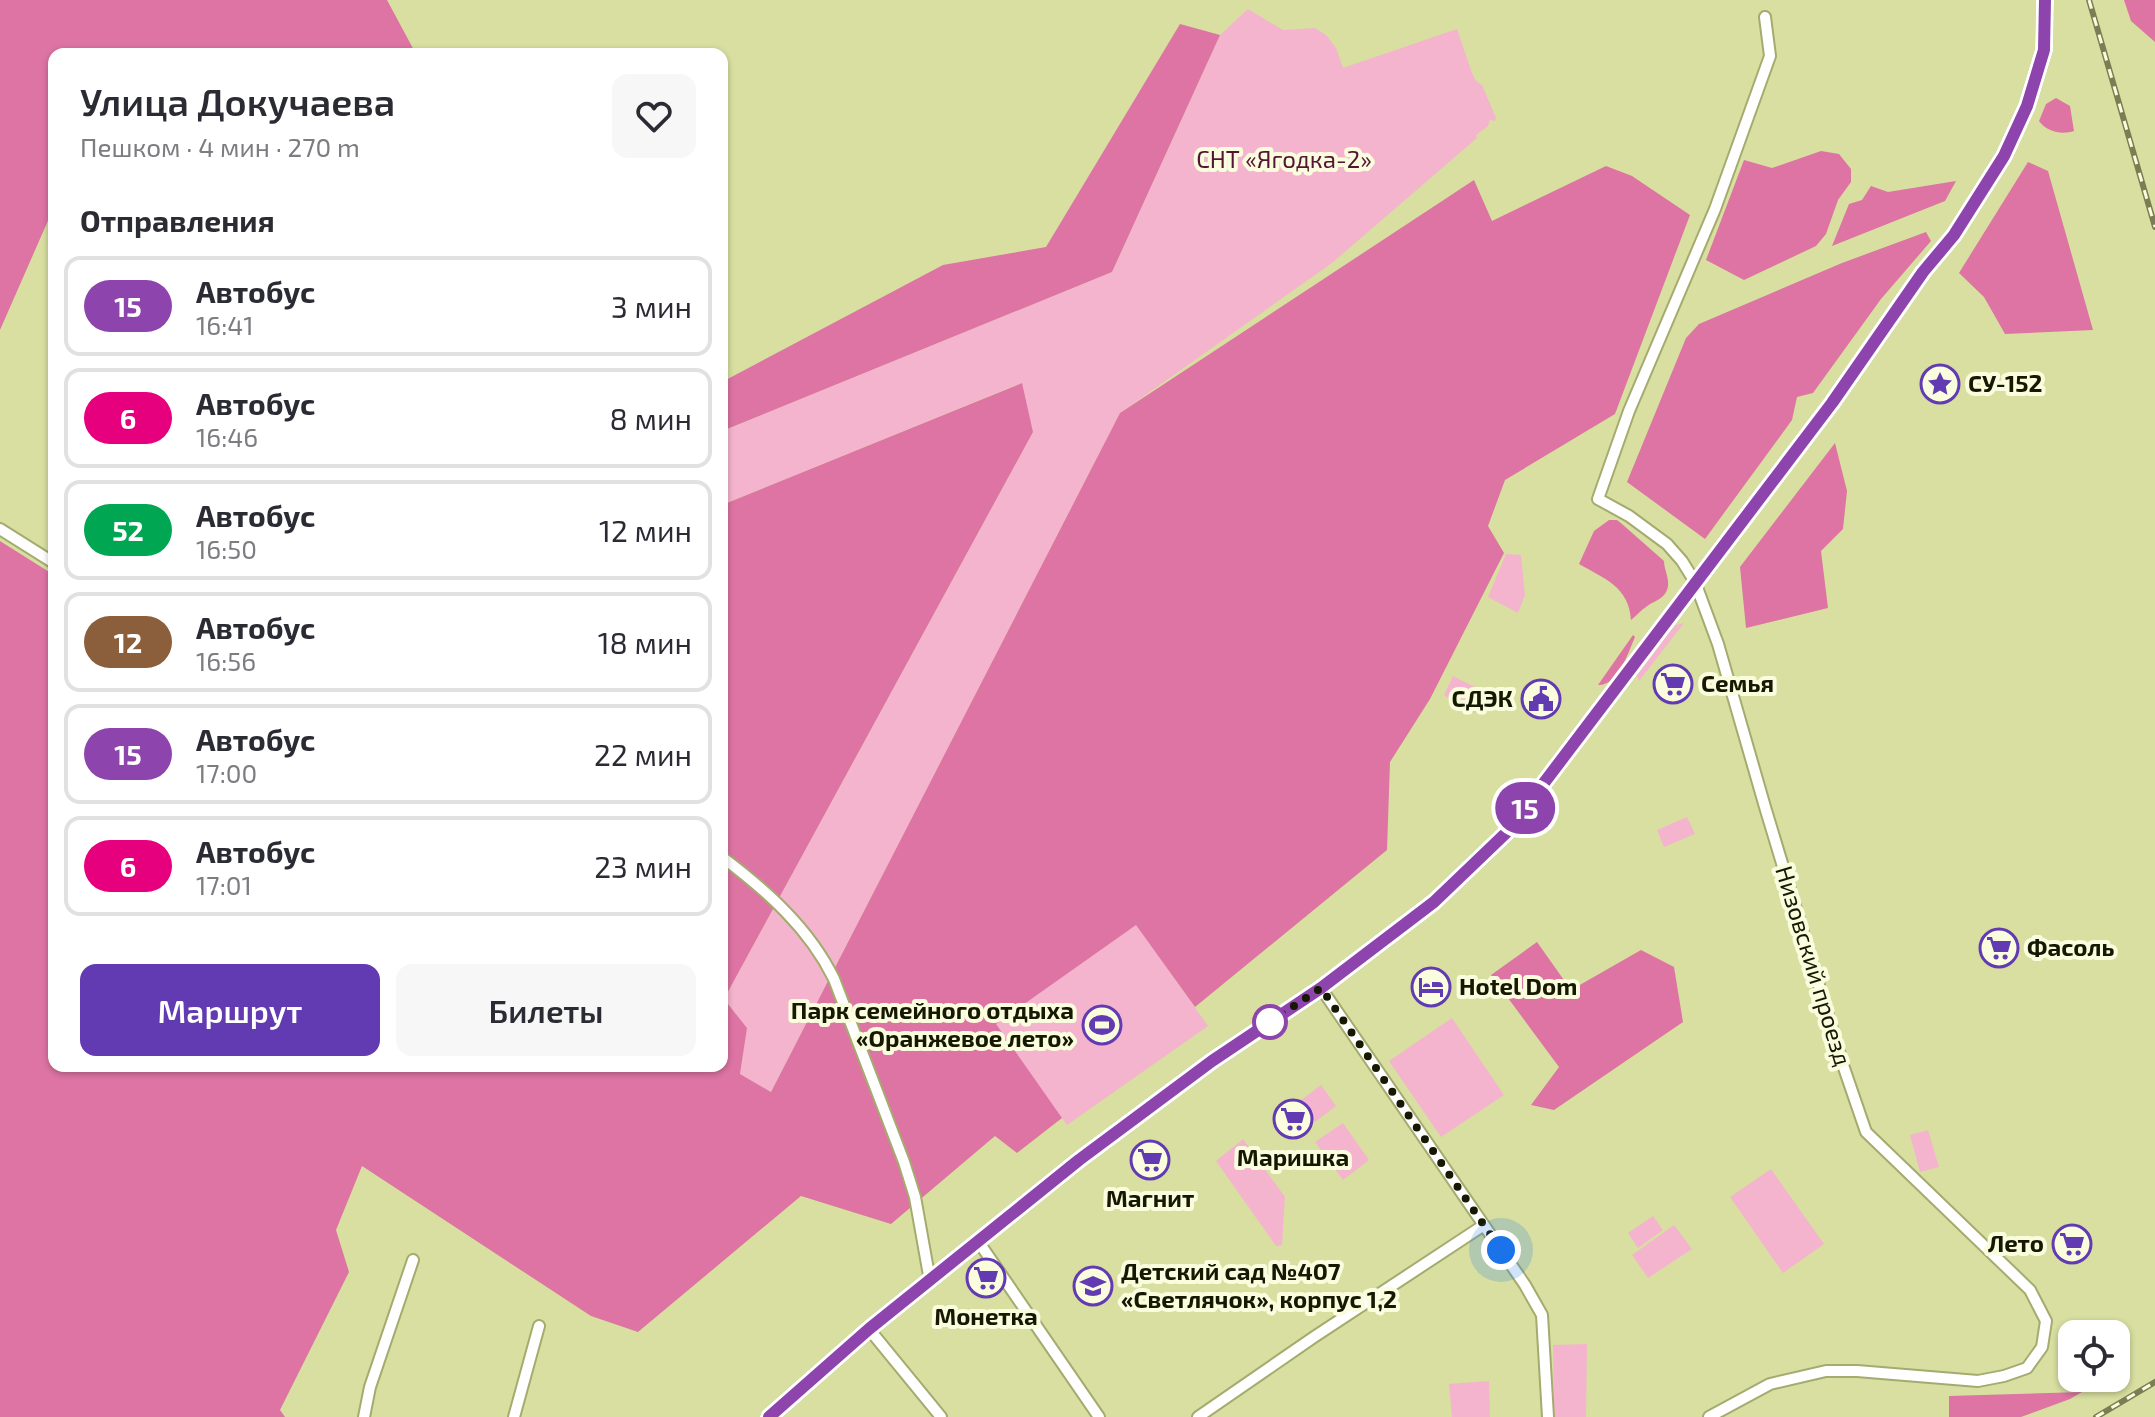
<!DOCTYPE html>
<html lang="ru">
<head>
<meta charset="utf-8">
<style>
	body { margin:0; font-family:"Exo 2",sans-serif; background:#f7f7f7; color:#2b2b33; height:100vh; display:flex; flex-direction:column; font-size:30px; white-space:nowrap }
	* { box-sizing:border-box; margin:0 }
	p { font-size:26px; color:#7c7c81 }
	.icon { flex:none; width:44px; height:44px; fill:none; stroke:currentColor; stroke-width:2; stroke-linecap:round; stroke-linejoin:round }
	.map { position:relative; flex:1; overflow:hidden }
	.side { position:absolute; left:48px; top:48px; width:680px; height:1024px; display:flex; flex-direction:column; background:#fff; border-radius:16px; box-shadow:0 2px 6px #0004 }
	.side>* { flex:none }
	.badge { padding:0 16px; border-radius:26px; font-size:28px; line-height:52px }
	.controls { position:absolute; left:2058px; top:1320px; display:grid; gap:16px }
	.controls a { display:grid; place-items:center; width:72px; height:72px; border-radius:16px; background:#fff; box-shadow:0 2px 6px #0004; font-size:40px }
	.you { position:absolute; width:40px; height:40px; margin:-20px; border:6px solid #fff; border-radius:50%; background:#1a73e8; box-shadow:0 0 0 12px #1a73e833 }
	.map>.badge { position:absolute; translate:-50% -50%; box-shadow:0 0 0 4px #fff }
	h2 { padding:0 32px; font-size:30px; line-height:72px }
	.round { display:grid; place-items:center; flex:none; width:84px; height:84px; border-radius:16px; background:#f7f7f7 }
	.head { display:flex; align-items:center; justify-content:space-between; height:136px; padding:0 32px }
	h1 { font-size:38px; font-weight:600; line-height:60px }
	.button { display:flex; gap:16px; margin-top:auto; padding:16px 32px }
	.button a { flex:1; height:92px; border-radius:16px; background:#623ab2; color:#fff; font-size:32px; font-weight:600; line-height:92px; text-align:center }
	.button a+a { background:#f7f7f7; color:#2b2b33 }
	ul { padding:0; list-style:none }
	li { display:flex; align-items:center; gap:24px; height:100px; margin:0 16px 12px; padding:0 16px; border:4px solid #e1e1e2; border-radius:16px }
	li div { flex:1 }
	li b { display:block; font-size:30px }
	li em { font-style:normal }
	li .badge { min-width:88px; font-weight:700; text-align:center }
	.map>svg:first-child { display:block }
	.green { fill:#f4b4cd }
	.forest { fill:#dd74a3 }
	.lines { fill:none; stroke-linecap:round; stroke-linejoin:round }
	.minor-casing { stroke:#a5ab6f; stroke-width:14 }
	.major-casing { stroke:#a5ab6f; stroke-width:18 }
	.minor { stroke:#fff; stroke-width:10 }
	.major { stroke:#fff; stroke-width:14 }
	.rail-casing { stroke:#7a7e53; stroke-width:6 }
	.rail { stroke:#f9fdde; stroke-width:3; stroke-dasharray:9; stroke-linecap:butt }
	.line-casing { stroke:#fff; stroke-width:18 }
	.line { stroke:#8e44ad; stroke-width:12 }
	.walk { stroke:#161802; stroke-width:8; stroke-dasharray:0 14.4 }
	.stop-dot { fill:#fff; stroke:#8e44ad; stroke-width:4 }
	.labels { text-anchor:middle; stroke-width:8; stroke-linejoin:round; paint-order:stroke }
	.park-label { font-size:24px; fill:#551335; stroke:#f9fdde }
	.poi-label { font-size:24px; font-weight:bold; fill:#161802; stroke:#f9fdde; text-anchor:start }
	.street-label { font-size:24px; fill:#161802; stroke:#f9fdde }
</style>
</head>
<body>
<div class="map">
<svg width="2155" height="1417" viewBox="0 0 2155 1417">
	<rect width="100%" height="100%" fill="#d8dfa0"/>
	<path class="green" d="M1248 9 1283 30 1315 28 1326 35 1336 48 1343 68 1457 29 1472 73 1476 81 1482 85 1496 118 1495 121 1490 120 1488 126 1476 135 1477 138 1332 263 1120 413 771 1092 740 1074 747 1028 724 999 1033 432 1021 383 722 505V431L1112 272 1220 35Z
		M1506 554 1521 555 1525 595 1518 613 1488 597Z
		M1684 623 1639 681 1636 673 1670 630 1676 625Z
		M1453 676 1485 692 1474 713 1444 695Z
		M1687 817 1695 834 1664 847 1657 830Z
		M1136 924 1208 1026 1067 1125 995 1024Z
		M1452 1018 1504 1095 1441 1137 1389 1061Z
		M1321 1085 1336 1106 1315 1122 1300 1101Z
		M1343 1123 1369 1160 1343 1180 1315 1142Z
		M1928 1130 1939 1167 1920 1172 1910 1135Z
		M1243 1139 1285 1197 1282 1245 1276 1246 1216 1161Z
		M1771 1169 1824 1244 1783 1273 1730 1197Z
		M1653 1216 1663 1230 1638 1248 1628 1233Z
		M1674 1225 1692 1249 1648 1278 1632 1255Z
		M1587 1344 1586 1417H1554L1553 1345Z
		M1489 1381 1490 1417H1452L1449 1384Z"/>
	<path class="forest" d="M0 0H387L416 54H54V207L0 330Z
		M2124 0H2155V42L2131 21Z
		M1180 24 1220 35 1112 272 722 431V382L943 265 1046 247Z
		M2056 98 2070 106 2074 131C2062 135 2047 132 2039 121L2046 104Z
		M1821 151 1839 154 1851 169V182L1838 200 1826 234 1816 246 1744 280 1706 260 1744 160 1772 168Z
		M2028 162 2048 171 2093 330 2005 334 1984 297 1959 273Z
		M1606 166 1632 176 1690 215 1615 414 1505 480 1488 526 1504 553 1430 699 1390 762 1387 850 1195 1007 1136 925 996 1024 1062 1118 1017 1153 995 1136 891 1224 801 1196 638 1332 591 1316 362 1166 336 1230 349 1272 280 1410 285 1417H0V541L54 575V1066H722V505L1022 383 1033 432 724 999 747 1028 740 1074 771 1092 1120 413 1474 180 1492 221Z
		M1956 181 1945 201 1832 246 1849 204 1862 200 1871 186 1888 192Z
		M1926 232 1931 241 1881 299 1813 393 1797 397 1792 420 1705 539 1627 482 1686 338 1699 324 1842 263Z
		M1835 443 1847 491 1843 529 1821 551 1828 608 1746 628 1740 567Z
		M1609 520H1617L1622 524 1664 561C1664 569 1669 577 1668 586 1666 599 1655 600 1646 607 1641 610 1636 616 1631 620 1629 587 1605 579 1579 564L1594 531Z
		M1633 635 1635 637C1628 653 1618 686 1598 685Z
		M1537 942 1571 990 1641 950 1674 967 1683 1022 1554 1110 1531 1105 1559 1067 1491 975Z
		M2082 1392 2070 1399 2021 1417H1949V1396Z"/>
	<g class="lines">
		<g class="minor-casing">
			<path id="minor" d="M0 529 54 563
				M722 857C767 891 809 928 834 979L904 1162 915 1197 930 1281
				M1321 988 1525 1285 1542 1315 1548 1417
				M978 1241 1099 1417
				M869 1329 941 1417
				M364 1417 370 1387 413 1260
				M514 1417 539 1326
				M1198 1417 1314 1337 1484 1225
				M1709 1417 1770 1384 1826 1371H1857L1978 1381 2004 1376 2027 1368 2042 1347 2046 1321 2030 1290 1866 1132 1843 1065 1765 807 1718 644 1695 582 1682 561 1667 544 1629 516 1598 499 1629 411 1715 209 1770 56 1765 17"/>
		</g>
		<g class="major-casing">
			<path id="major" d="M769 1417 869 1329 1079 1160 1212 1061 1321 988 1434 902 1506 833 1832 403 1923 272 1954 235 2004 156 2027 106 2044 50 2045 0"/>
		</g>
		<use href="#minor" class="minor"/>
		<use href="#major" class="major"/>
		<g class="rail-casing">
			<path id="rail" d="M2089 0 2155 227
				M2096 1417 2155 1382"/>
		</g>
		<use href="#rail" class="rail"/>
	</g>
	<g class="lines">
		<g class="line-casing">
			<path id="line" d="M769 1417 869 1329 1079 1160 1212 1061 1321 988 1434 902 1506 833 1832 403 1923 272 1954 235 2004 156 2027 106 2044 50 2045 0"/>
		</g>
		<use href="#line" class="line"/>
		<path class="walk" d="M1270 1022 1321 988 1501 1250"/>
	</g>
	<defs>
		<g id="sight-ring" transform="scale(2)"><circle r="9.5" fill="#f9fdde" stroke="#623ab2" stroke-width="1.5"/><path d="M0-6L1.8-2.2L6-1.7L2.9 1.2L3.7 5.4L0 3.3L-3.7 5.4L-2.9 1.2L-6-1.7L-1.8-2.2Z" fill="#623ab2"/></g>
		<g id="supermarket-ring" transform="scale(2)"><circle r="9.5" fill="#f9fdde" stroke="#623ab2" stroke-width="1.5"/><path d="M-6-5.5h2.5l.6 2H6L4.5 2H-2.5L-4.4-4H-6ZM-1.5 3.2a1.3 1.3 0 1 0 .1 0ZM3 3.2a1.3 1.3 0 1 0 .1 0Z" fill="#623ab2"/></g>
		<g id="civic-ring" transform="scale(2)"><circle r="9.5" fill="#f9fdde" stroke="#623ab2" stroke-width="1.5"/><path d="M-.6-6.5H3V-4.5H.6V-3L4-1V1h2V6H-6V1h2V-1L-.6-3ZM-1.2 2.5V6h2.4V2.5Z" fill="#623ab2"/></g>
		<g id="hotel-ring" transform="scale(2)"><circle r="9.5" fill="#f9fdde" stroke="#623ab2" stroke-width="1.5"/><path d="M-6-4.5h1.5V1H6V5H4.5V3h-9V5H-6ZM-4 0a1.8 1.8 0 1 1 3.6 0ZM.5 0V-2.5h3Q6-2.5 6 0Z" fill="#623ab2"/></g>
		<g id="stadium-ring" transform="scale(2)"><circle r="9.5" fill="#f9fdde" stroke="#623ab2" stroke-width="1.5"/><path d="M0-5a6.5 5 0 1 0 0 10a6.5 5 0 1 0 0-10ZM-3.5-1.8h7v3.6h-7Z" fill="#623ab2"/></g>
		<g id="school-ring" transform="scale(2)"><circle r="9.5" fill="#f9fdde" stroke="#623ab2" stroke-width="1.5"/><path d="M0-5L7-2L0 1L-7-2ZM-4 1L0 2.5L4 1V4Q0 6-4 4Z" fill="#623ab2"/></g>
	</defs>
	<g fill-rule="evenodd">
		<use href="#sight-ring" x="1940" y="384"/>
		<use href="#supermarket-ring" x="1673" y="684"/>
		<use href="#civic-ring" x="1541" y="699"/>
		<use href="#supermarket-ring" x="1999" y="948"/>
		<use href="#hotel-ring" x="1431" y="987"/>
		<use href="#stadium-ring" x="1102" y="1025"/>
		<use href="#supermarket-ring" x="1293" y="1119"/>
		<use href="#supermarket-ring" x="1150" y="1160"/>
		<use href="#supermarket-ring" x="2072" y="1244"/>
		<use href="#supermarket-ring" x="986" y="1278"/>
		<use href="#school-ring" x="1093" y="1286"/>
	</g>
	<circle class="stop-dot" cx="1270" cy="1022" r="16"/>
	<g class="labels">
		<g class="park-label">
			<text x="1284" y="168">СНТ «Ягодка-2»</text>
		</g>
		<g class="poi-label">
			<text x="1968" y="392">СУ-152</text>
			<text x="1701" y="692">Семья</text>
			<text x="1513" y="707" text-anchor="end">СДЭК</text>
			<text x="2027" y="956">Фасоль</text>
			<text x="1459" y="995">Hotel Dom</text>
			<text x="1074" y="1019" text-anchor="end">Парк семейного отдыха<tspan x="1074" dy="28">«Оранжевое лето»</tspan></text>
			<text x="1293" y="1166" text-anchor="middle">Маришка</text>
			<text x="1150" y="1207" text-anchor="middle">Магнит</text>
			<text x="2044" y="1252" text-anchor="end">Лето</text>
			<text x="1121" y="1280">Детский сад №407<tspan x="1121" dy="28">«Светлячок», корпус 1,2</tspan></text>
			<text x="986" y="1325" text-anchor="middle">Монетка</text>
		</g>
		<g class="street-label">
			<text transform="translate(1813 966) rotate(73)" y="8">Низовский проезд</text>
		</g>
	</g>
</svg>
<div class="controls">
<a><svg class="icon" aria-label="locate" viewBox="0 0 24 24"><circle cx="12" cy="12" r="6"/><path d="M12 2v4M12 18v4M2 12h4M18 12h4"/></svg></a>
</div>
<div class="you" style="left:1501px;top:1250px"></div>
<b class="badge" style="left:1525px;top:808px;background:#8e44ad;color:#fff">15</b>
<section class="side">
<div class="head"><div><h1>Улица Докучаева</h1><p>Пешком · 4 мин · 270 m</p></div><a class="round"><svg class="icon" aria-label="heart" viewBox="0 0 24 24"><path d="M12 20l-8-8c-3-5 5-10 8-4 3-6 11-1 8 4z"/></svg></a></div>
<h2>Отправления</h2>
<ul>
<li><span class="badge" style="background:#8e44ad;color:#fff">15</span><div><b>Автобус</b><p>16:41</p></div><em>3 мин</em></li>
<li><span class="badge" style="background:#e6007e;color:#fff">6</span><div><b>Автобус</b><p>16:46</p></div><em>8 мин</em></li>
<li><span class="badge" style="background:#00a651;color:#fff">52</span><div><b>Автобус</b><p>16:50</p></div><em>12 мин</em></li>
<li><span class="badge" style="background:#8b5e3c;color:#fff">12</span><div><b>Автобус</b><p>16:56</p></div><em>18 мин</em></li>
<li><span class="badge" style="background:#8e44ad;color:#fff">15</span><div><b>Автобус</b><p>17:00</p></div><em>22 мин</em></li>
<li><span class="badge" style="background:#e6007e;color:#fff">6</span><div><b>Автобус</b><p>17:01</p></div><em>23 мин</em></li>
</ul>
<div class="button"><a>Маршрут</a><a>Билеты</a></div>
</section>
</div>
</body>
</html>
